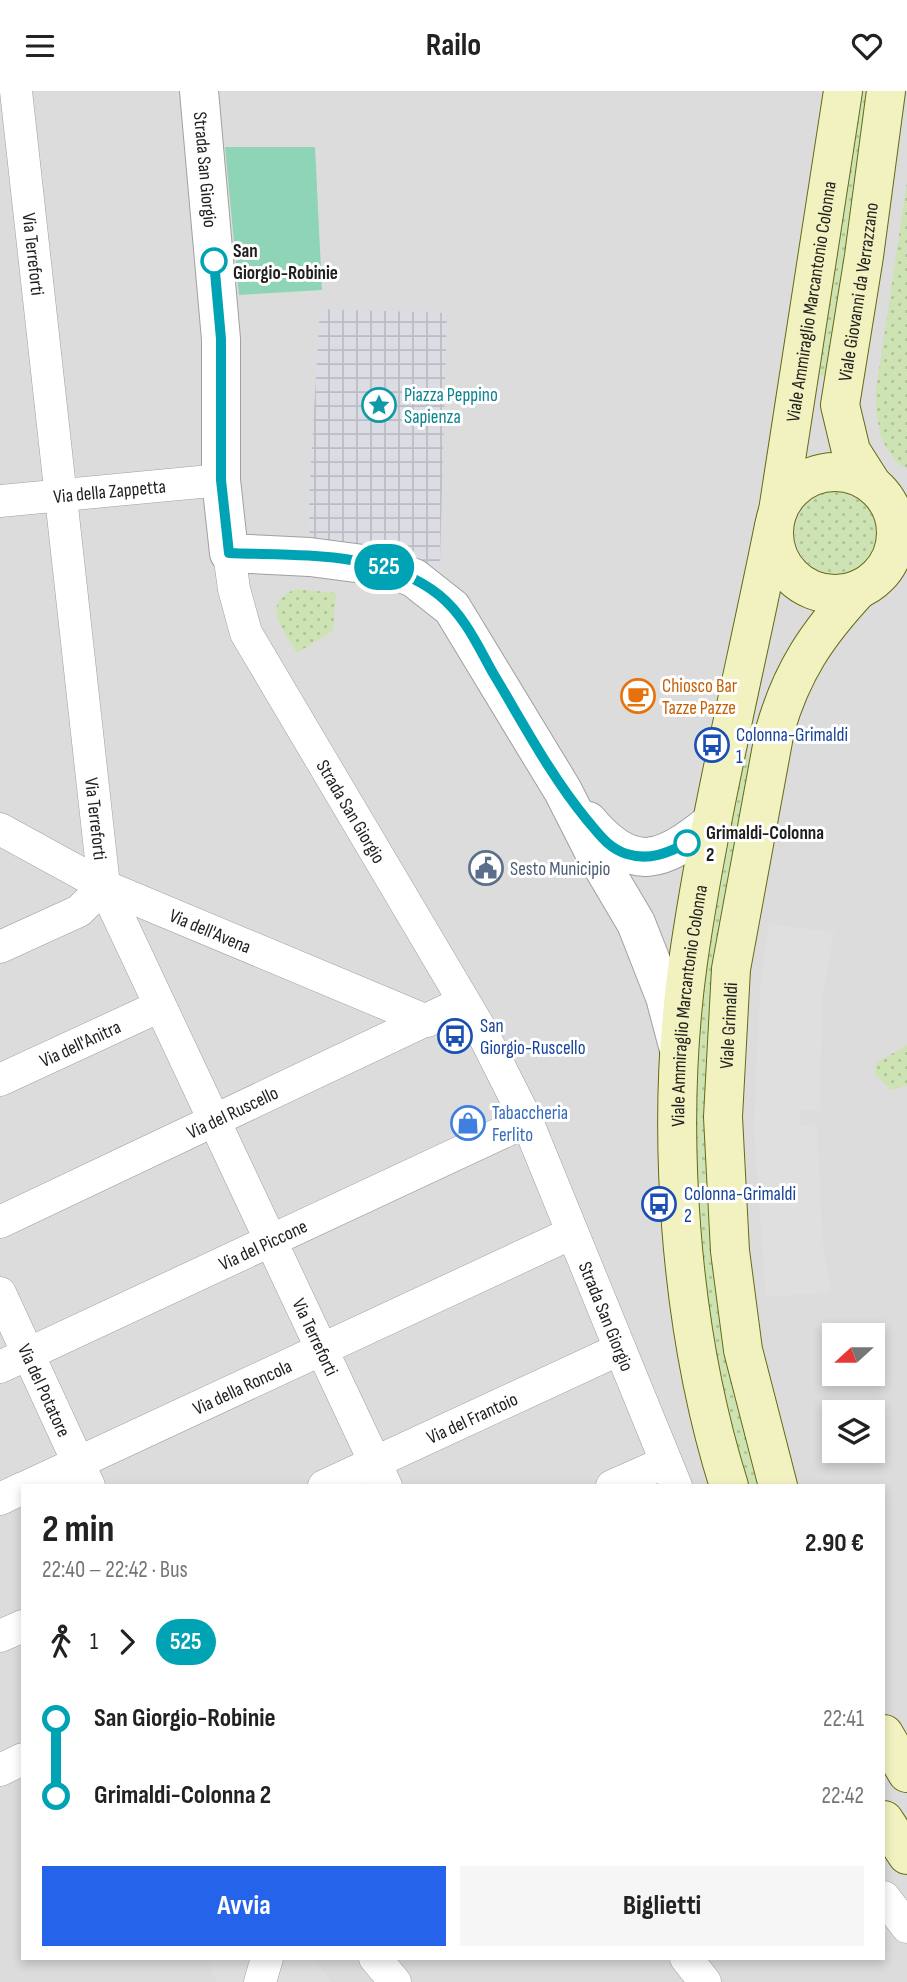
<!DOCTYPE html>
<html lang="it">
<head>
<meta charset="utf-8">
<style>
	body { margin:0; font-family:"Sofia Sans Condensed",sans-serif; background:#f6f6f6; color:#222; height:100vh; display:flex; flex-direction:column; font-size:26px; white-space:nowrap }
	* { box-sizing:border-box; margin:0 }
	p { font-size:23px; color:#767676 }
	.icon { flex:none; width:38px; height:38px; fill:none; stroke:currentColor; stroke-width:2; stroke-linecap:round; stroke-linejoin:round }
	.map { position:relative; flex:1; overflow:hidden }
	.drawer { position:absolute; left:21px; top:1393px; width:864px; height:476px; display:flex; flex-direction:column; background:#fff; border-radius:0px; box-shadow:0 4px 10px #0003 }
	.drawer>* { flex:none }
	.badge { padding:0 14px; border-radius:23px; font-size:24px; line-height:46px }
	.needle { width:46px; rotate:249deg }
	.buttons { position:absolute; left:822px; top:1232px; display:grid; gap:14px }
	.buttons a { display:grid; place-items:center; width:63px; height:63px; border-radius:0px; background:#fff; box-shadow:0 4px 10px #0003; font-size:35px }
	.map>.badge { position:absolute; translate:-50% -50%; box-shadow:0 0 0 4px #fff }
	.legs { display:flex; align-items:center; gap:10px; height:77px; padding:0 21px; font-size:23px }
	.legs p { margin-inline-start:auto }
	.headline { display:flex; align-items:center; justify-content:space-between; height:119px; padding:0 21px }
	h1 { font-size:38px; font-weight:700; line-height:52px }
	.primary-button { display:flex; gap:14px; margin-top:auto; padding:14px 21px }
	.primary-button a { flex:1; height:80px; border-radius:0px; background:#2563eb; color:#fff; font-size:28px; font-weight:700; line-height:80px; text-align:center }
	.primary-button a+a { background:#f6f6f6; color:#222 }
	ul { padding:0 21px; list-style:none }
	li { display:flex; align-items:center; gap:24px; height:77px; font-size:26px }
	li i { display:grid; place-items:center; width:10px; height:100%; margin:0 9px; background:currentColor }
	li i::after { content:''; width:18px; height:18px; margin:-9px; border:5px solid; border-radius:50%; background:#fff }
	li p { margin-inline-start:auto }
	li:first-child i { background:linear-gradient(#0000 50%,currentColor 0) }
	li:last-child i { background:linear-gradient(currentColor 50%,#0000 0) }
	header { display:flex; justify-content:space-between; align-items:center; height:91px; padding:0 21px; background:#fff; font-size:32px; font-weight:700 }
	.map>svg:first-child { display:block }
	.residential { fill:#dddcdc; fill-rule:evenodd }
	.grass { fill:url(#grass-dots) }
	.pitch { fill:#8ed4b6 }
	.parking { fill:#dfdfdf }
	.plaza { fill:url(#plaza-grid) }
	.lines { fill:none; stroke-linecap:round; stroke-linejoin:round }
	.minor-casing { stroke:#a0a0a0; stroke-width:33 }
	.tertiary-casing { stroke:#a0a0a0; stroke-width:40 }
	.secondary-casing { stroke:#656a12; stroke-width:40 }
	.minor { stroke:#fff; stroke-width:32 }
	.tertiary { stroke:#fff; stroke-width:38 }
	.secondary { stroke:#f2f2c1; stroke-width:38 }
	.line-1-casing { stroke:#fff; stroke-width:16 }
	.line-1 { stroke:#00a3b4; stroke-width:10 }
	.stop-1-dot { fill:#fff; stroke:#00a3b4; stroke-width:3.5 }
	.labels { text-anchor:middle; stroke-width:6; stroke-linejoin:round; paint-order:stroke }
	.street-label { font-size:19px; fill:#1f1f1f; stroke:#fff }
	.stop-label { font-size:19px; font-weight:bold; fill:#1f1f1f; stroke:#fff; text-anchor:start }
	.culture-label { font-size:19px; fill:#0d838f; stroke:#fff; text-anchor:start }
	.food-label { font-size:19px; fill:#c56008; stroke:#fff; text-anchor:start }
	.transit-label { font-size:19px; fill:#164399; stroke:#fff; text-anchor:start }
	.service-label { font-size:19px; fill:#4e5e75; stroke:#fff; text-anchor:start }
	.shop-label { font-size:19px; fill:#366cbe; stroke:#fff; text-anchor:start }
</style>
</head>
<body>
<header><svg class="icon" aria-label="menu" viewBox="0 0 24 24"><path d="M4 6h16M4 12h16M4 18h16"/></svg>Railo<svg class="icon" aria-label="heart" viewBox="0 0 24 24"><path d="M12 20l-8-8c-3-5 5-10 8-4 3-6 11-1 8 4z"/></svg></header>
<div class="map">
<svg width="907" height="1891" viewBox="0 0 907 1891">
	<defs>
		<pattern id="grass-dots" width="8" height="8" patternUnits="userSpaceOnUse" patternTransform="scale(1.75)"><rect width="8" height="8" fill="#cde3b3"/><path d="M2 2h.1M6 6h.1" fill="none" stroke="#b0c29a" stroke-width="1.8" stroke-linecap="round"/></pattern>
		<pattern id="plaza-grid" width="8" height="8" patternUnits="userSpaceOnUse" patternTransform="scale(1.75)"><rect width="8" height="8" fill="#dbdce4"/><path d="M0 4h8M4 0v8" fill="none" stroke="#bcbcc3"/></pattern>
	</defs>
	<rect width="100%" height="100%" fill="#efece7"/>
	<path class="residential" d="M0 0H907V1891H0ZM835 1244H873V1283H835ZM835 1321H873V1360H835ZM23 1395H884V1867H23Z"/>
	<path class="grass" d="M857 0H872L828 284 821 285 817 281Z
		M907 91V377C879 365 875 324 876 299Z
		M795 442a42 42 0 1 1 84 0a42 42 0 1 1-84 0Z
		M296 498 336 502 333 540 297 562C283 539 259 512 296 498Z
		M750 663 754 666 729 1254 763 1395H746L713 1257 696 1121 694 968 709 824 745 664Z
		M907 954V994L891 999 875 983 876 972Z"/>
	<path class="pitch" d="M225 56H315L322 199 239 204Z"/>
	<path class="parking" d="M769 833 834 841 823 905 819 1019 800 1020 801 1035 817 1033 822 1144 831 1201 766 1206 754 1037 760 896Z
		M206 1867H252L245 1891H217Z
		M288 1867H315L331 1891H274Z"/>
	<path class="plaza" d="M320 218 447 222 439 504 310 466 309 406Z"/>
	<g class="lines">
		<g class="minor-casing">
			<g id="minor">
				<path id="s1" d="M16 0 104 795 386 1395"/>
				<path id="s2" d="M0 410 221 389"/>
				<path id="s3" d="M229 462 234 498 246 542 481 939 527 1030 676 1395"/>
				<path id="s4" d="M0 738 104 795 427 930"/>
				<path d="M0 856 79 820 104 795"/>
				<path id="s5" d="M0 989 160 915"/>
				<path id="s6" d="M0 1131 464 911"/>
				<path id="s7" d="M0 1202 89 1395"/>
				<path id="s8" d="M0 1276 527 1030"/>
				<path id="s9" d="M28 1395 572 1142"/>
				<path id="s10" d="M324 1395 620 1258"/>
				<path d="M612 1395 666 1371"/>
				<path d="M0 1408 23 1397"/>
				<path d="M0 1545 23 1535"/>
				<path d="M0 1679 23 1668"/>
				<path d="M884 1806 907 1836"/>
				<path d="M375 1867 395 1891"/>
				<path d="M686 1867 705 1891"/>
				<path d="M260 1891 267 1867"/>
			</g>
		</g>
		<g class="tertiary-casing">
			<g id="tertiary">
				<path id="s11" d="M199 0 221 248V389L229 462 310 466 386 476 414 487 452 517 563 700 594 761 636 832 665 906 678 955"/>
				<path d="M588 730C633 784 663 771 712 731"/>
			</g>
		</g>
		<g class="secondary-casing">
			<g id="secondary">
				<circle cx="835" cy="442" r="61"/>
				<path id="s12" d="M872 393 851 360 840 314 864 165 886 0"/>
				<path id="s13" d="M778 420 843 0"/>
				<path id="s14" d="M729 1395C679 1236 665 1036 688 871 709 724 745 580 774 435"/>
				<path id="s15" d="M778 1395 743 1259 730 1160 723 1026 731 878 775 639C792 580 817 543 859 498"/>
				<path d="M884 1643 907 1682"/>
				<path d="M884 1729 907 1764"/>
			</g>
		</g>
		<use href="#minor" class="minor"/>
		<use href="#tertiary" class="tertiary"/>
		<use href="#secondary" class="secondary"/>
	</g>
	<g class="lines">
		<g class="line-1-casing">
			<path id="line-1" d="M214 170 221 248V389L229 462C297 465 383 459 439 504 464 524 478 555 493 582 523 632 550 684 587 729 599 743 608 757 627 763 649 770 668 762 687 752"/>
		</g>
		<use href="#line-1" class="line-1"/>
	</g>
	<defs>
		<g id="sight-ring" transform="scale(1.75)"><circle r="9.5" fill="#fff" stroke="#0f9aa8" stroke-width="1.5"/><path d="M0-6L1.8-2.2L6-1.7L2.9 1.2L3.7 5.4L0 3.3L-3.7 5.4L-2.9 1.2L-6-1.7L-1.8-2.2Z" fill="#0f9aa8"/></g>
		<g id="cafe-ring" transform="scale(1.75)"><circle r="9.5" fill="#fff" stroke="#e8710a" stroke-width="1.5"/><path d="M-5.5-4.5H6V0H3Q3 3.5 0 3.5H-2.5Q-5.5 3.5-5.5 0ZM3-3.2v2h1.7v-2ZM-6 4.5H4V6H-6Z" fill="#e8710a"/></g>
		<g id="bus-ring" transform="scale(1.75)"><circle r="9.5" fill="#fff" stroke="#1a4fb4" stroke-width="1.5"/><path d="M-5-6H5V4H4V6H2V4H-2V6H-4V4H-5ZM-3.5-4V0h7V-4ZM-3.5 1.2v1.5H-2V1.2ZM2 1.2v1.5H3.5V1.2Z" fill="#1a4fb4"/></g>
		<g id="civic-ring" transform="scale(1.75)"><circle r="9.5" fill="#fff" stroke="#5c6f8a" stroke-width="1.5"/><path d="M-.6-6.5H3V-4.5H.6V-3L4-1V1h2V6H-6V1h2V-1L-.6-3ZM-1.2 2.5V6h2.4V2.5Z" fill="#5c6f8a"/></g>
		<g id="shop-ring" transform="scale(1.75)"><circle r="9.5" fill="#fff" stroke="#3f7fe0" stroke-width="1.5"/><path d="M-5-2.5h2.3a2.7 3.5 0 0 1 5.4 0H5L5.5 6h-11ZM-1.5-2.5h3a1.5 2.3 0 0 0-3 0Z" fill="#3f7fe0"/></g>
	</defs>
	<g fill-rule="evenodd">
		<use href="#sight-ring" x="379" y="314"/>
		<use href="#cafe-ring" x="638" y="605"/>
		<use href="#bus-ring" x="712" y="654"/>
		<use href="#civic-ring" x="486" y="777"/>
		<use href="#bus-ring" x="455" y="945"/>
		<use href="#shop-ring" x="468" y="1032"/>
		<use href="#bus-ring" x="659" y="1113"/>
	</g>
	<g class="stop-1-dot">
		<circle cx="214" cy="170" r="12"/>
		<circle cx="687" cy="752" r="12"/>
	</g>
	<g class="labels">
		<g class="street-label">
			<text dy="7" stroke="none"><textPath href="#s11" startOffset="79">Strada San Giorgio</textPath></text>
			<text dy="7" stroke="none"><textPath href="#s1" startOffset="164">Via Terreforti</textPath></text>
			<text dy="7" stroke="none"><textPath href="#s12" startOffset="201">Viale Giovanni da Verrazzano</textPath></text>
			<text dy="7" stroke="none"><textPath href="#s13" startOffset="212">Viale Ammiraglio Marcantonio Colonna</textPath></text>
			<text dy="7" stroke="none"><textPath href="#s2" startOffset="110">Via della Zappetta</textPath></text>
			<text dy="7" stroke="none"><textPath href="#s3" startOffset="289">Strada San Giorgio</textPath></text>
			<text dy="7" stroke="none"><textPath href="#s1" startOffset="732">Via Terreforti</textPath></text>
			<text dy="7" stroke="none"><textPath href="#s4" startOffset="234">Via dell'Avena</textPath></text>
			<text dy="7" stroke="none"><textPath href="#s14" startOffset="486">Viale Ammiraglio Marcantonio Colonna</textPath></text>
			<text dy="7" stroke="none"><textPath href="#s15" startOffset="466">Viale Grimaldi</textPath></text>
			<text dy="7" stroke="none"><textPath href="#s5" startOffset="88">Via dell'Anitra</textPath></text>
			<text dy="7" stroke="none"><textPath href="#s6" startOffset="257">Via del Ruscello</textPath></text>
			<text dy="7" stroke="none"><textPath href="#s8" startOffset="290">Via del Piccone</textPath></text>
			<text dy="7" stroke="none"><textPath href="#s3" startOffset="856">Strada San Giorgio</textPath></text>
			<text dy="7" stroke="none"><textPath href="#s1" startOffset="1298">Via Terreforti</textPath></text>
			<text dy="7" stroke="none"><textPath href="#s9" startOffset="236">Via della Roncola</textPath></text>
			<text dy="7" stroke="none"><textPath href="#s7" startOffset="107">Via del Potatore</textPath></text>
			<text dy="7" stroke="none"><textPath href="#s10" startOffset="163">Via del Frantoio</textPath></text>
		</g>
		<g class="stop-label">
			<text x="233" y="166">San<tspan x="233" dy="22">Giorgio-Robinie</tspan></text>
			<text x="706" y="748">Grimaldi-Colonna<tspan x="706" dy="22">2</tspan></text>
		</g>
		<g class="culture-label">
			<text x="404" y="310">Piazza Peppino<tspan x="404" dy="22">Sapienza</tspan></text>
		</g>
		<g class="food-label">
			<text x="662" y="601">Chiosco Bar<tspan x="662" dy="22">Tazze Pazze</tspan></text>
		</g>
		<g class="transit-label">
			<text x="736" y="650">Colonna-Grimaldi<tspan x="736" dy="22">1</tspan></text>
			<text x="480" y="941">San<tspan x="480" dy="22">Giorgio-Ruscello</tspan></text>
			<text x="684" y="1109">Colonna-Grimaldi<tspan x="684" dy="22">2</tspan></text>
		</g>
		<g class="service-label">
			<text x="510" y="784">Sesto Municipio</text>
		</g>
		<g class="shop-label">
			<text x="492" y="1028">Tabaccheria<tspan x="492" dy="22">Ferlito</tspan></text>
		</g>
	</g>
</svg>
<div class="buttons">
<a><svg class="needle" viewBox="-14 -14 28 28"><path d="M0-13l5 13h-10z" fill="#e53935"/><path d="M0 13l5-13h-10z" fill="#767676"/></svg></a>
<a><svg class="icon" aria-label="layers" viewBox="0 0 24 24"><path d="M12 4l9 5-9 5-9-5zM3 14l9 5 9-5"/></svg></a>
</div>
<b class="badge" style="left:384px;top:476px;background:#00a3b4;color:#fff">525</b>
<section class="drawer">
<div class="headline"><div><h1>2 min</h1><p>22:40 – 22:42 · Bus</p></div><b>2.90 €</b></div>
<div class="legs"><svg class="icon" aria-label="walk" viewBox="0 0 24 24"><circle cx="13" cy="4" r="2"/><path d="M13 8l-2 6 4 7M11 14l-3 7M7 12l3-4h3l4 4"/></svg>1<svg class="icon" aria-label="forward" viewBox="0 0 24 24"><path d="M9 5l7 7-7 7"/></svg><b class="badge" style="background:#00a3b4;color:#fff">525</b></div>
<ul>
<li><i style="color:#00a3b4"></i><b>San Giorgio-Robinie</b><p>22:41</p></li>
<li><i style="color:#00a3b4"></i><b>Grimaldi-Colonna 2</b><p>22:42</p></li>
</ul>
<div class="primary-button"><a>Avvia</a><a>Biglietti</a></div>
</section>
</div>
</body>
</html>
